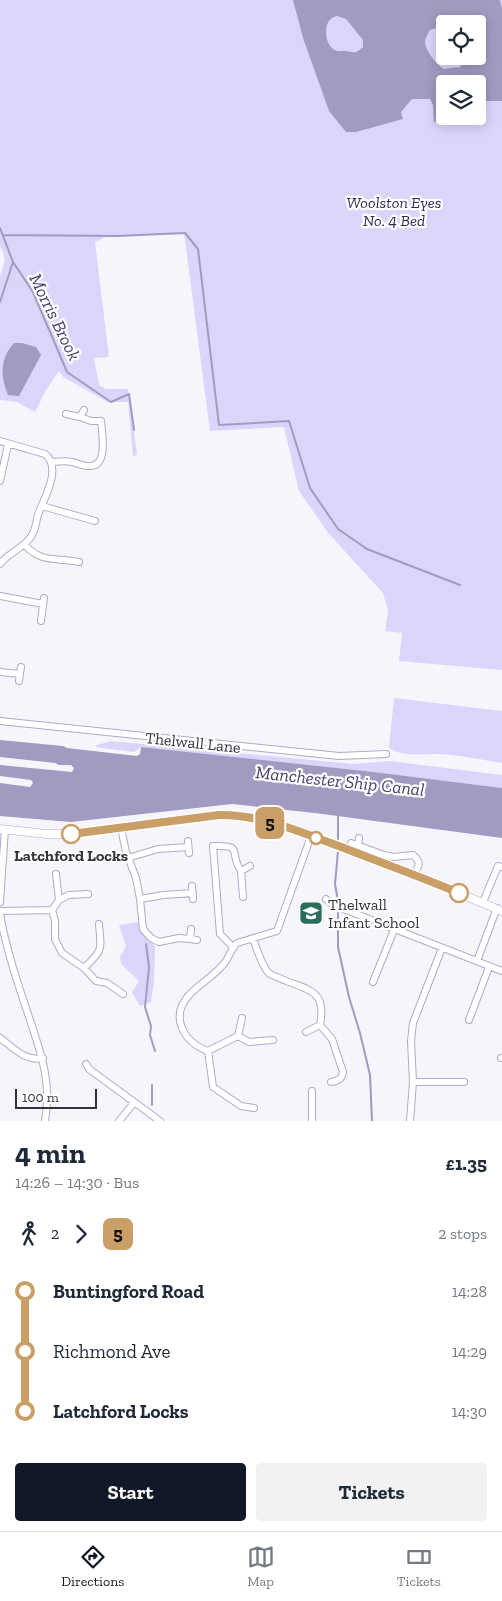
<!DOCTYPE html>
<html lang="en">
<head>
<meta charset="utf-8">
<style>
	body { margin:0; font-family:"Zilla Slab",serif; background:#f2f2f3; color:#1f2937; height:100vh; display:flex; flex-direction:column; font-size:19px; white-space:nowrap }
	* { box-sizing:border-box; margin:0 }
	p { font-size:16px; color:#747a83 }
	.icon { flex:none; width:28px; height:28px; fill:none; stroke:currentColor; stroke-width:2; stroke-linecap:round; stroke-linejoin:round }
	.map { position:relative; height:1121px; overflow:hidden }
	.panel { display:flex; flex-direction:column; background:#fff; flex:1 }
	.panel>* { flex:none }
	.badge { padding:0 10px; border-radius:8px; font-size:18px; line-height:32px }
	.fabs { position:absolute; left:436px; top:15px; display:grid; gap:10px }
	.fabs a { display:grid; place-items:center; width:50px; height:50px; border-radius:5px; background:#fff; box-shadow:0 2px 12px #0003; font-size:25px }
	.scale { position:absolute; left:15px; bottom:12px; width:82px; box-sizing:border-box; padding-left:5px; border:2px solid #33313f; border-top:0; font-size:14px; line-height:18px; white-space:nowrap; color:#33313f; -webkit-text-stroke:4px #fff; paint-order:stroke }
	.map>.badge { position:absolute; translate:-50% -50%; box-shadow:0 0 0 2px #fff }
	.legs { display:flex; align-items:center; gap:8px; height:55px; padding:0 15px; font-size:16px }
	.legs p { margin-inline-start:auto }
	.head { display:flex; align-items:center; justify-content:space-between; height:85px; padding:0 15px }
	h1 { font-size:28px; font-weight:700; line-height:38px }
	.button { display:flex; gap:10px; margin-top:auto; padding:10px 15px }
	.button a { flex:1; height:58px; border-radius:5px; background:#111827; color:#fff; font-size:20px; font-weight:700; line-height:58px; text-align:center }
	.button a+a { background:#f2f2f3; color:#1f2937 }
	ul { padding:0 15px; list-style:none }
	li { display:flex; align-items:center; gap:18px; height:60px; font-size:19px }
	li i { display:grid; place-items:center; width:8px; height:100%; margin:0 6px; background:currentColor }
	li i::after { content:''; width:12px; height:12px; margin:-6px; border:4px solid; border-radius:50%; background:#fff }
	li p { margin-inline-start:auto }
	li:first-child i { background:linear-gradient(#0000 50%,currentColor 0) }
	li:last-child i { background:linear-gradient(currentColor 50%,#0000 0) }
	.menu { display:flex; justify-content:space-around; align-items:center; height:70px; border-top:1px solid #e0e1e3; background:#fff; font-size:14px; color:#747a83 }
	.menu a { display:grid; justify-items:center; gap:2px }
	.menu .current { color:#111827 }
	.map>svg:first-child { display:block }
	.green { fill:#dcd5fb; fill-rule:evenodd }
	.water { fill:#a29ac0; fill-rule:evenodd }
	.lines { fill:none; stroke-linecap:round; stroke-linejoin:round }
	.stream { stroke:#a29ac0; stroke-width:2 }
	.minor-casing { stroke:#b0a9cb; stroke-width:8 }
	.major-casing { stroke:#b0a9cb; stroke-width:9 }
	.minor { stroke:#fff; stroke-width:6 }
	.major { stroke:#fff; stroke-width:8 }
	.line-1-casing { stroke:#fff; stroke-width:11 }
	.line-1 { stroke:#ca9e67; stroke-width:8 }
	.stop-1-dot { fill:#fff; stroke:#ca9e67; stroke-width:2.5 }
	.labels { text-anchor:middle; stroke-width:4.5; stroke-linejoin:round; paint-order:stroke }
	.park-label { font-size:16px; font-style:italic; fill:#362859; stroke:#fff }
	.street-label { font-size:16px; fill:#33313f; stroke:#fff }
	.stop-label { font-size:16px; font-weight:bold; fill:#33313f; stroke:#fff }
	.poi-label { font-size:16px; fill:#33313f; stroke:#fff; text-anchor:start }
	.water-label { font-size:18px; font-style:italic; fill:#493b6e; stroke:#fff }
</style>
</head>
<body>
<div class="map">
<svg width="502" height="1121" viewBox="0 0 502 1121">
	<rect width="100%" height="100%" fill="#f6f5fc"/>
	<path class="green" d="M0 0H502V670L399 661 402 633 385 631 388 610 383 593 329 534 299 491 284 427 210 431 184 233 94 236 106 237 95 242 109 357 94 358 99 385 106 389H128L137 454 133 457 128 402H108L63 377 59 371 46 390 35 412 17 402 0 400V277L5 259 0 245ZM445 24H478V56H445ZM445 84H478V116H445Z
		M394 698 502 711V763C481 760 456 754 435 754 419 754 403 757 389 748Z
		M111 741 353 764 390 761 502 775V788L374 772 141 747 134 752 95 747 97 745Z
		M139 922 143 932 155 946 154 982 151 1002 140 1006 132 992 139 981 121 964 120 957 126 946 119 925Z"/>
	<path class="water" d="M293 0H500L502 9V101H483L478 104V84H445V116L456 117 434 122 433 105 430 99H412L401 112 403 119 356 132H346L329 111 303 38ZM337 16 346 19 363 40V47C354 55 355 52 345 51 341 51 337 52 333 49 323 41 323 18 337 16ZM445 24H478V56H464V60L460 67 444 69C437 65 425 51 425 41 426 37 428 34 430 30L439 27 445 29Z
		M14 343H22L36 347 41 355 19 396 8 395C0 377 0 358 14 343Z
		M0 740 63 746 67 748 137 756 140 754 141 747 374 772 502 788V838L315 813 232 804 71 822 0 816V783L30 787 33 783 31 780 0 776V765L72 772 74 768 71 765H59L55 763 0 757Z"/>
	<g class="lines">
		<path class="stream" d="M0 228 13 262 33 292 67 372 111 402 129 394 134 430
			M3 235 117 236 185 233 198 249 219 425 289 421 310 488 338 529 367 549 460 585
			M0 302 13 262
			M338 841V816
			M338 851 335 884 338 901V947L349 997 360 1033 370 1075 372 1121
			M146 944 149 967 145 1007 151 1026 150 1035 155 1051
			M152 1085V1105"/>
		<g class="minor-casing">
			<path id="minor" d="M66 414 80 417 84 410
				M0 441 45 454C62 467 45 497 39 512 35 521 37 530 30 538 22 549 8 553 0 564
				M52 462C59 462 65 460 72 462 77 463 85 467 91 466 108 465 102 433 101 421H91L80 417
				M0 481 8 445
				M42 506 95 521
				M24 544C41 564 57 557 79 562
				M0 596 43 604
				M41 621 44 598
				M0 672 20 674
				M19 681 21 667
				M0 721 339 756 386 754
				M121 828 126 852 136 878 140 899 143 929 151 938 159 942 179 938 190 939
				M188 841 189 853
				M351 843 384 855 393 857 413 855C421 861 420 867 413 874
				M358 846 359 838
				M128 858 158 849 188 847
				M192 886 193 899
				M243 897 241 871 250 866
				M140 899 164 895 193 893
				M326 899 332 904 341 908 502 971
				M59 900 69 895 88 894
				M0 902 5 829
				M483 902 498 866 502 867
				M52 910 59 900 56 874
				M0 911 52 910 55 921V939L62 953 84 968 96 981 107 983 123 994
				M0 914C6 949 18 984 29 1017 41 1054 52 1082 45 1121
				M191 929 190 939 197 940
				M253 939C257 949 261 963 267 971 269 974 274 976 277 977 303 990 328 986 320 1025L306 1032
				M233 947 220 934 213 846C245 845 228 852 241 871
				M477 961 497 908
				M84 968C104 949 101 950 99 924
				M373 982 394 930
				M242 1018 238 1036 249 1042 273 1040
				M469 1020 489 967
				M320 1025 332 1039 343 1072C342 1079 338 1081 331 1082
				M0 1038C14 1048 25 1062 43 1058
				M208 1051 238 1036
				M501 1058H502
				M86 1064 89 1069 160 1121
				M413 1082H464
				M254 1108 241 1106 213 1087 208 1051C183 1042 169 1016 190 994 200 984 213 976 222 966 229 959 230 950 237 943L277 931 311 836
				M119 1121 134 1103
				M312 1121V1091
				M410 1121 413 1082 411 1041 413 1023 442 948"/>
		</g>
		<g class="major-casing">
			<path id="major" d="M0 829 47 834H65L121 828 219 815 243 816 268 822 311 836 413 874 502 911"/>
		</g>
		<use href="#minor" class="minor"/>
		<use href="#major" class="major"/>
	</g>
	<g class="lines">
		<g class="line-1-casing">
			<path id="line-1" d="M71 834 219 815C261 814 305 834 344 848 382 863 421 877 459 893"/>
		</g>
		<use href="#line-1" class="line-1"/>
	</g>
	<defs>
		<g id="school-square" transform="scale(1.25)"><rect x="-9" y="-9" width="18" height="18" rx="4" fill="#2b6c5b" stroke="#fff"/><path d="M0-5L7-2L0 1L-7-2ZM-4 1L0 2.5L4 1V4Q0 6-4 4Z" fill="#fff"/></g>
	</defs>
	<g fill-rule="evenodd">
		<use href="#school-square" x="311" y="913"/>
	</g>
	<g class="stop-1-dot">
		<circle cx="71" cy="834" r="9"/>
		<circle cx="316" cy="838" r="6"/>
		<circle cx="459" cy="893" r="9"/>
	</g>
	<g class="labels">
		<g class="park-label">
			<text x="394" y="208">Woolston Eyes<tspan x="394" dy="18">No. 4 Bed</tspan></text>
		</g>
		<g class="street-label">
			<text transform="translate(193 742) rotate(6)" y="6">Thelwall Lane</text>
		</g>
		<g class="stop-label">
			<text x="71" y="861">Latchford Locks</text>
		</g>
		<g class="poi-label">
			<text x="328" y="910">Thelwall<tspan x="328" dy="18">Infant School</tspan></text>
		</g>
		<g class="water-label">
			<text transform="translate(55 317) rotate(64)" y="6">Morris Brook</text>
			<text transform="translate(340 781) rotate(6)" y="6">Manchester Ship Canal</text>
		</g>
	</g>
</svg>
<div class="fabs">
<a><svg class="icon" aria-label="locate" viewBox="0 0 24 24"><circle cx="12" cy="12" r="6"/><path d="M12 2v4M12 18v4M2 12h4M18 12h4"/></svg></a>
<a><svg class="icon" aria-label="layers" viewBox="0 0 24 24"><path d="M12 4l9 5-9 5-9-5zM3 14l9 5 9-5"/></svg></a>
</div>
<div class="scale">100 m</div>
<b class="badge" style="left:270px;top:823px;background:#ca9e67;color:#111">5</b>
</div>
<section class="panel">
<div class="head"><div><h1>4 min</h1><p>14:26 – 14:30 · Bus</p></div><b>£1.35</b></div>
<div class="legs"><svg class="icon" aria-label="walk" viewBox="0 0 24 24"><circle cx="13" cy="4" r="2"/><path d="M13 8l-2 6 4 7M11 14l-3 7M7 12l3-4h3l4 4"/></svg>2<svg class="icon" aria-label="forward" viewBox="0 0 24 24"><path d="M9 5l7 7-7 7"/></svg><b class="badge" style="background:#ca9e67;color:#111">5</b><p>2 stops</p></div>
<ul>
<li><i style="color:#ca9e67"></i><b>Buntingford Road</b><p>14:28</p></li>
<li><i style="color:#ca9e67"></i><span>Richmond Ave</span><p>14:29</p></li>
<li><i style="color:#ca9e67"></i><b>Latchford Locks</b><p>14:30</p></li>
</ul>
<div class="button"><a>Start</a><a>Tickets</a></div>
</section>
<nav class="menu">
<a class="current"><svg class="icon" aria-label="directions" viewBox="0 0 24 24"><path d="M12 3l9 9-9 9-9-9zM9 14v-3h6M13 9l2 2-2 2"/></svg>Directions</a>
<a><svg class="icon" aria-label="map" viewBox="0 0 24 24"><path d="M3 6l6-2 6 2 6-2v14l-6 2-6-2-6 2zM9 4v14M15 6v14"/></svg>Map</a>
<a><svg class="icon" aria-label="tickets" viewBox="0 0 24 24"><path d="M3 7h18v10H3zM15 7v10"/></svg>Tickets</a>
</nav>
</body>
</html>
